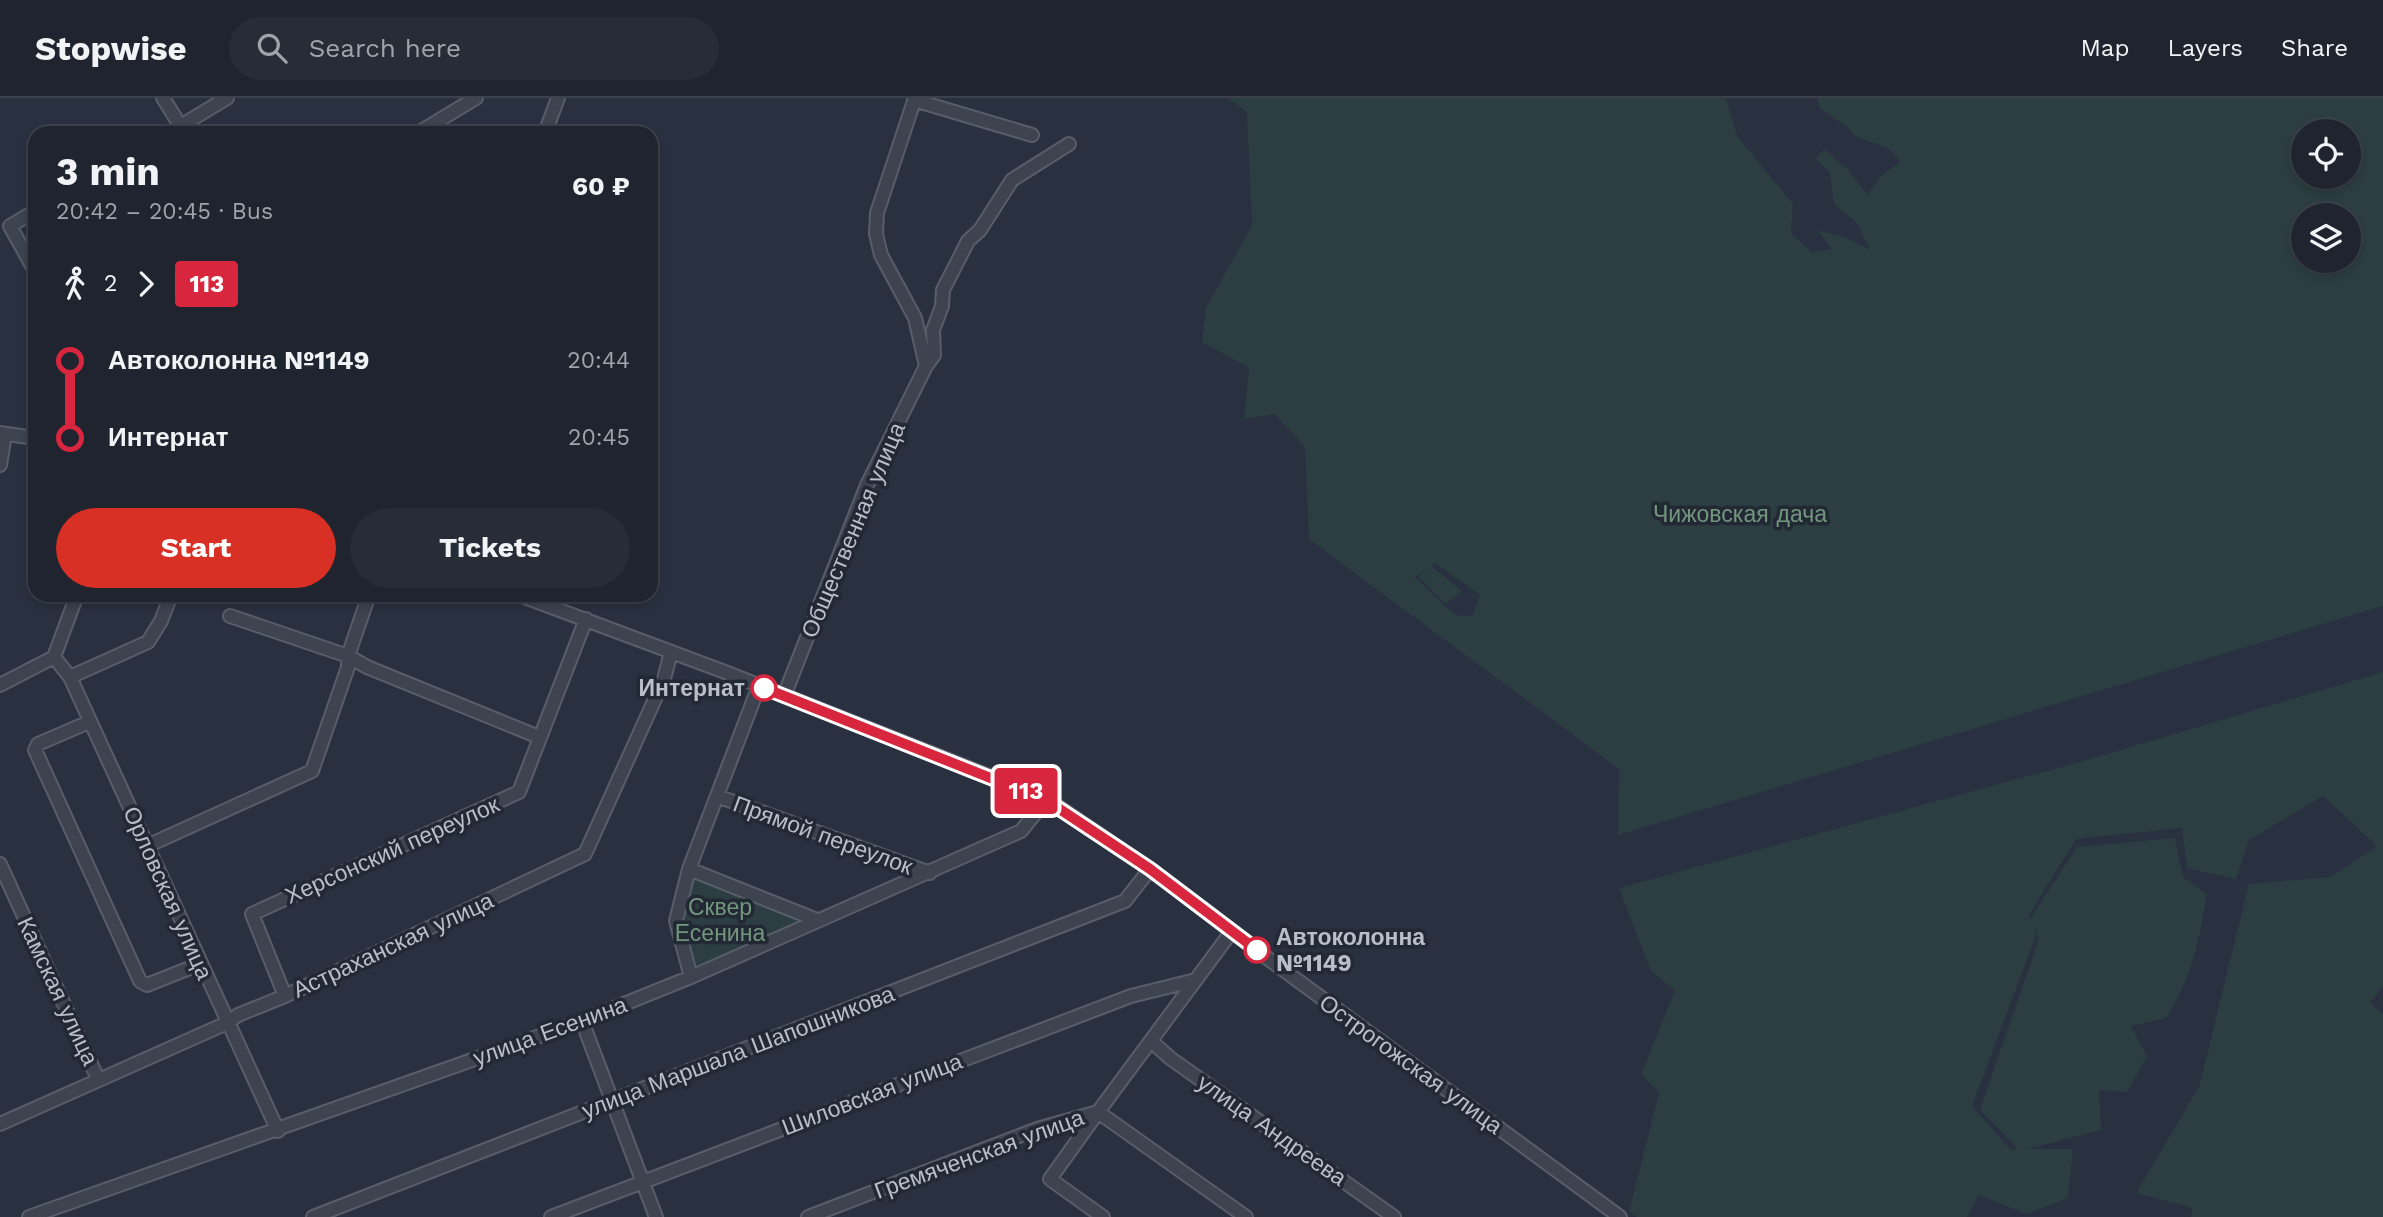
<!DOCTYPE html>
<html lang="en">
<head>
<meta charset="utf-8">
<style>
	body { margin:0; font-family:"Work Sans",sans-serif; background:#272c37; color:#f1f3f6; height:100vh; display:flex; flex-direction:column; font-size:26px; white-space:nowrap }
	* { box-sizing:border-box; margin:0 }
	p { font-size:23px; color:#a1a4aa }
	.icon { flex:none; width:38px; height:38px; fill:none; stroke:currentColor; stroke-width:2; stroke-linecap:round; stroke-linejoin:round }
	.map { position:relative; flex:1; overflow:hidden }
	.panel { position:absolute; left:28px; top:28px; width:630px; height:476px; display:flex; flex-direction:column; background:#1f242f; border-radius:21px; box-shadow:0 4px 10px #0003,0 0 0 2px #3c414b }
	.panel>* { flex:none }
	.badge { padding:0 14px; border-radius:5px; font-size:24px; line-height:46px }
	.tools { position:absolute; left:2291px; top:21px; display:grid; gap:14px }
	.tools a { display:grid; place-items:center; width:70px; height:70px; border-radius:50%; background:#1f242f; box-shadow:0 4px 10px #0003,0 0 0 2px #3c414b; font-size:35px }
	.map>.badge { position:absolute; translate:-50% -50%; box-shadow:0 0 0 4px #fff }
	.legs { display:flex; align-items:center; gap:10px; height:77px; padding:0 28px; font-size:23px }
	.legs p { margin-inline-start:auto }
	.summary { display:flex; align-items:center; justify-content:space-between; height:119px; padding:0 28px }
	h1 { font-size:38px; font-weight:700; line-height:52px }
	.action { display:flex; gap:14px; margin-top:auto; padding:14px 28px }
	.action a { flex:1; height:80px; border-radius:42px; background:#d93025; color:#fff; font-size:28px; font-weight:700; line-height:80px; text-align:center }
	.action a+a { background:#272c37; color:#f1f3f6 }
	ul { padding:0 28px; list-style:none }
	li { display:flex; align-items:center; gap:24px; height:77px; font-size:26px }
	li i { display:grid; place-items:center; width:10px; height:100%; margin:0 9px; background:currentColor }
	li i::after { content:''; width:18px; height:18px; margin:-9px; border:5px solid; border-radius:50%; background:#1f242f }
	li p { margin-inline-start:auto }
	li:first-child i { background:linear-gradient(#0000 50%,currentColor 0) }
	li:last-child i { background:linear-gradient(currentColor 50%,#0000 0) }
	header { display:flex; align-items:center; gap:42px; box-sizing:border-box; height:98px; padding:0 35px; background:#1f242f; border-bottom:2px solid #3c414b }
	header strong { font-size:33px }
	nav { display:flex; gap:38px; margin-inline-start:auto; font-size:24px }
	.search { width:490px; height:63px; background:#272c37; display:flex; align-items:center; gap:18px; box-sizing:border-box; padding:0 24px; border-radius:38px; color:#a1a4aa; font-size:26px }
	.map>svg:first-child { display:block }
	.green { fill:#2c3e41; fill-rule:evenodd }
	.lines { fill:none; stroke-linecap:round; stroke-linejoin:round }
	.minor-casing { stroke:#585e69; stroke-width:16 }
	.minor { stroke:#3d434f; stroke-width:12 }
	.line-1-casing { stroke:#fff; stroke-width:16 }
	.line-1 { stroke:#d7263d; stroke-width:10 }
	.stop-1-dot { fill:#fff; stroke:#d7263d; stroke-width:3.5 }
	.labels { text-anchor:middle; stroke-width:7; stroke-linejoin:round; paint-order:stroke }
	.park-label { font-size:23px; fill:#73977e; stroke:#222834 }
	.street-label { font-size:23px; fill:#b9bec9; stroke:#222834 }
	.stop-label { font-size:23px; font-weight:bold; fill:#b9bec9; stroke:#222834; text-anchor:end }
</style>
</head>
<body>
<header>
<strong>Stopwise</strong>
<div class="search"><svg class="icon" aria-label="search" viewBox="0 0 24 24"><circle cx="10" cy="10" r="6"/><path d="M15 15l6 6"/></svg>Search here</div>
<nav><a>Map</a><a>Layers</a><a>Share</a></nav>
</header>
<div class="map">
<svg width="2383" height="1119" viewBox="0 0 2383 1119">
	<rect width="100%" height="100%" fill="#29303f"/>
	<path class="green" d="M1228 0H1726L1737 38 1793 106 1791 136 1812 154 1832 151 1817 132 1844 139 1870 152 1857 125 1834 106 1830 75 1816 61 1824 51 1849 73 1867 97 1883 76 1900 64 1890 51 1855 38 1847 29 1820 10 1817 0H2383V508L1618 737 1619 671 1309 441 1305 349 1275 316 1244 321 1249 270 1202 244 1206 210 1252 127 1247 14ZM2303 33H2348V79H2303ZM2303 117H2348V163H2303ZM1435 465 1480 497 1472 518 1455 517 1415 479 1428 470 1418 479 1446 506 1462 493 1431 468Z
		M2383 574V889L2370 904 2383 916V1119H2191L2192 1110 2136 1095 2199 989 2249 786 2331 779 2377 748 2323 698 2249 742 2236 781 2187 770 2182 730 2076 741 2029 817 2030 821 2077 749 2175 740 2183 779 2207 797C2198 846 2193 877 2166 920L2131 928 2147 959 2127 994 2099 992 2101 1032 2027 1051H2073L2068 1100 2026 1116 1979 1097 1967 1119H1637L1629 1114 1659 995 1641 976 1675 893 1651 873 1619 790 2080 664ZM2031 823 2039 841 1980 1012 2018 1051 2011 1052 1972 1008 2036 837Z
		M694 775 807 821 700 867 692 866 685 815Z"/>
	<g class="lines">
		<g class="minor-casing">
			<path id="minor" d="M163 0 185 35
				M915 0 877 115 876 136 881 157 915 220 926 268
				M914 2 1032 37
				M169 35 227 0
				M418 35 476 0
				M545 35 558 0
				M35 113 10 128 35 173
				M0 335 35 340
				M0 367 5 336
				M519 497 725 574 1027 693 1059 709 1150 771 1259 854 1620 1119
				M230 518 348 558 367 569 539 639
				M54 559 70 579 278 1033
				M70 579 148 544 161 523 171 497
				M0 587 54 559 77 497
				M784 598 867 387 926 268 934 257 933 232 942 208 943 192 968 143 980 132 1012 82 1069 46
				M89 624 38 646 35 652 140 883 147 887 200 866
				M717 698 930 775
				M147 748 312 673 348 569V558L369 497
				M0 766 98 981
				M689 771 817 822
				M691 879 676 823 689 771 759 588
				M285 898 252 816 519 694 586 521
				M582 923 656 1119
				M1151 943 1170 960 1394 1119
				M0 1026 227 925 238 917 285 898 585 756 664 581 671 554
				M29 1119 582 923 691 879 1021 733 1046 702
				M313 1119 1125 803 1150 771
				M551 1119 1131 898 1196 882
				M808 1119 1037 1031 1098 1014 1232 833
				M1103 1119 1050 1081 1098 1014 1246 1119"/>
		</g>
		<use href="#minor" class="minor"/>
	</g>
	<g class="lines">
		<g class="line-1-casing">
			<path id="line-1" d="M764 590 1046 702 1150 771 1257 852"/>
		</g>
		<use href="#line-1" class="line-1"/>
	</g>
	<g class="stop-1-dot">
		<circle cx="764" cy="590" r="12"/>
		<circle cx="1257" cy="852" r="12"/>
	</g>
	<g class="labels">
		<g class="park-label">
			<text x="1740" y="424">Чижовская дача</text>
			<text x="720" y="817">Сквер<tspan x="720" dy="26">Есенина</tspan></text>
		</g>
		<g class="street-label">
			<text transform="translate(853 432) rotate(-67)" y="8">Общественная улица</text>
			<text transform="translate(823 737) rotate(20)" y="8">Прямой переулок</text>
			<text transform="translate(392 752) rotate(-24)" y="8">Херсонский переулок</text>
			<text transform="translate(168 795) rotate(66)" y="8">Орловская улица</text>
			<text transform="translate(393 847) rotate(-25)" y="8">Астраханская улица</text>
			<text transform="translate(58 893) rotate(65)" y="8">Камская улица</text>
			<text transform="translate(550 933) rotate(-20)" y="8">улица Есенина</text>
			<text transform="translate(738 954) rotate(-21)" y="8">улица Маршала Шапошникова</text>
			<text transform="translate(1411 966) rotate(36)" y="8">Острогожская улица</text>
			<text transform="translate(872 996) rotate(-21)" y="8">Шиловская улица</text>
			<text transform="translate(1272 1032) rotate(35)" y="8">улица Андреева</text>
			<text transform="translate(979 1056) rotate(-20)" y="8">Гремяченская улица</text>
		</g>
		<g class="stop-label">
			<text x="745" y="598">Интернат</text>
			<text x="1276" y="847" text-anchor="start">Автоколонна<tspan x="1276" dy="26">№1149</tspan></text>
		</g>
	</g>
</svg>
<div class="tools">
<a><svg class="icon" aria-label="locate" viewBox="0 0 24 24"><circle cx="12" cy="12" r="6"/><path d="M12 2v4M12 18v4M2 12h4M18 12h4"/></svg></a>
<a><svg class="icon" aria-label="layers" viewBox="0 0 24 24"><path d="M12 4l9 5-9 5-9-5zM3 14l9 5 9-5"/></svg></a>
</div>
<b class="badge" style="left:1026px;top:693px;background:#d7263d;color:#fff">113</b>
<section class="panel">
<div class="summary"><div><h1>3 min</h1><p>20:42 – 20:45 · Bus</p></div><b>60 ₽</b></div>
<div class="legs"><svg class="icon" aria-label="walk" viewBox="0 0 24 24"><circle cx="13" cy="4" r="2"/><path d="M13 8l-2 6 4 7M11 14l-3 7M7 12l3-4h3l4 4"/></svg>2<svg class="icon" aria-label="forward" viewBox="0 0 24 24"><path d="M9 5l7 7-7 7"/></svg><b class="badge" style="background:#d7263d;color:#fff">113</b></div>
<ul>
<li><i style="color:#d7263d"></i><b>Автоколонна №1149</b><p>20:44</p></li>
<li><i style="color:#d7263d"></i><b>Интернат</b><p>20:45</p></li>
</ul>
<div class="action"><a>Start</a><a>Tickets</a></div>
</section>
</div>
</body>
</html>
